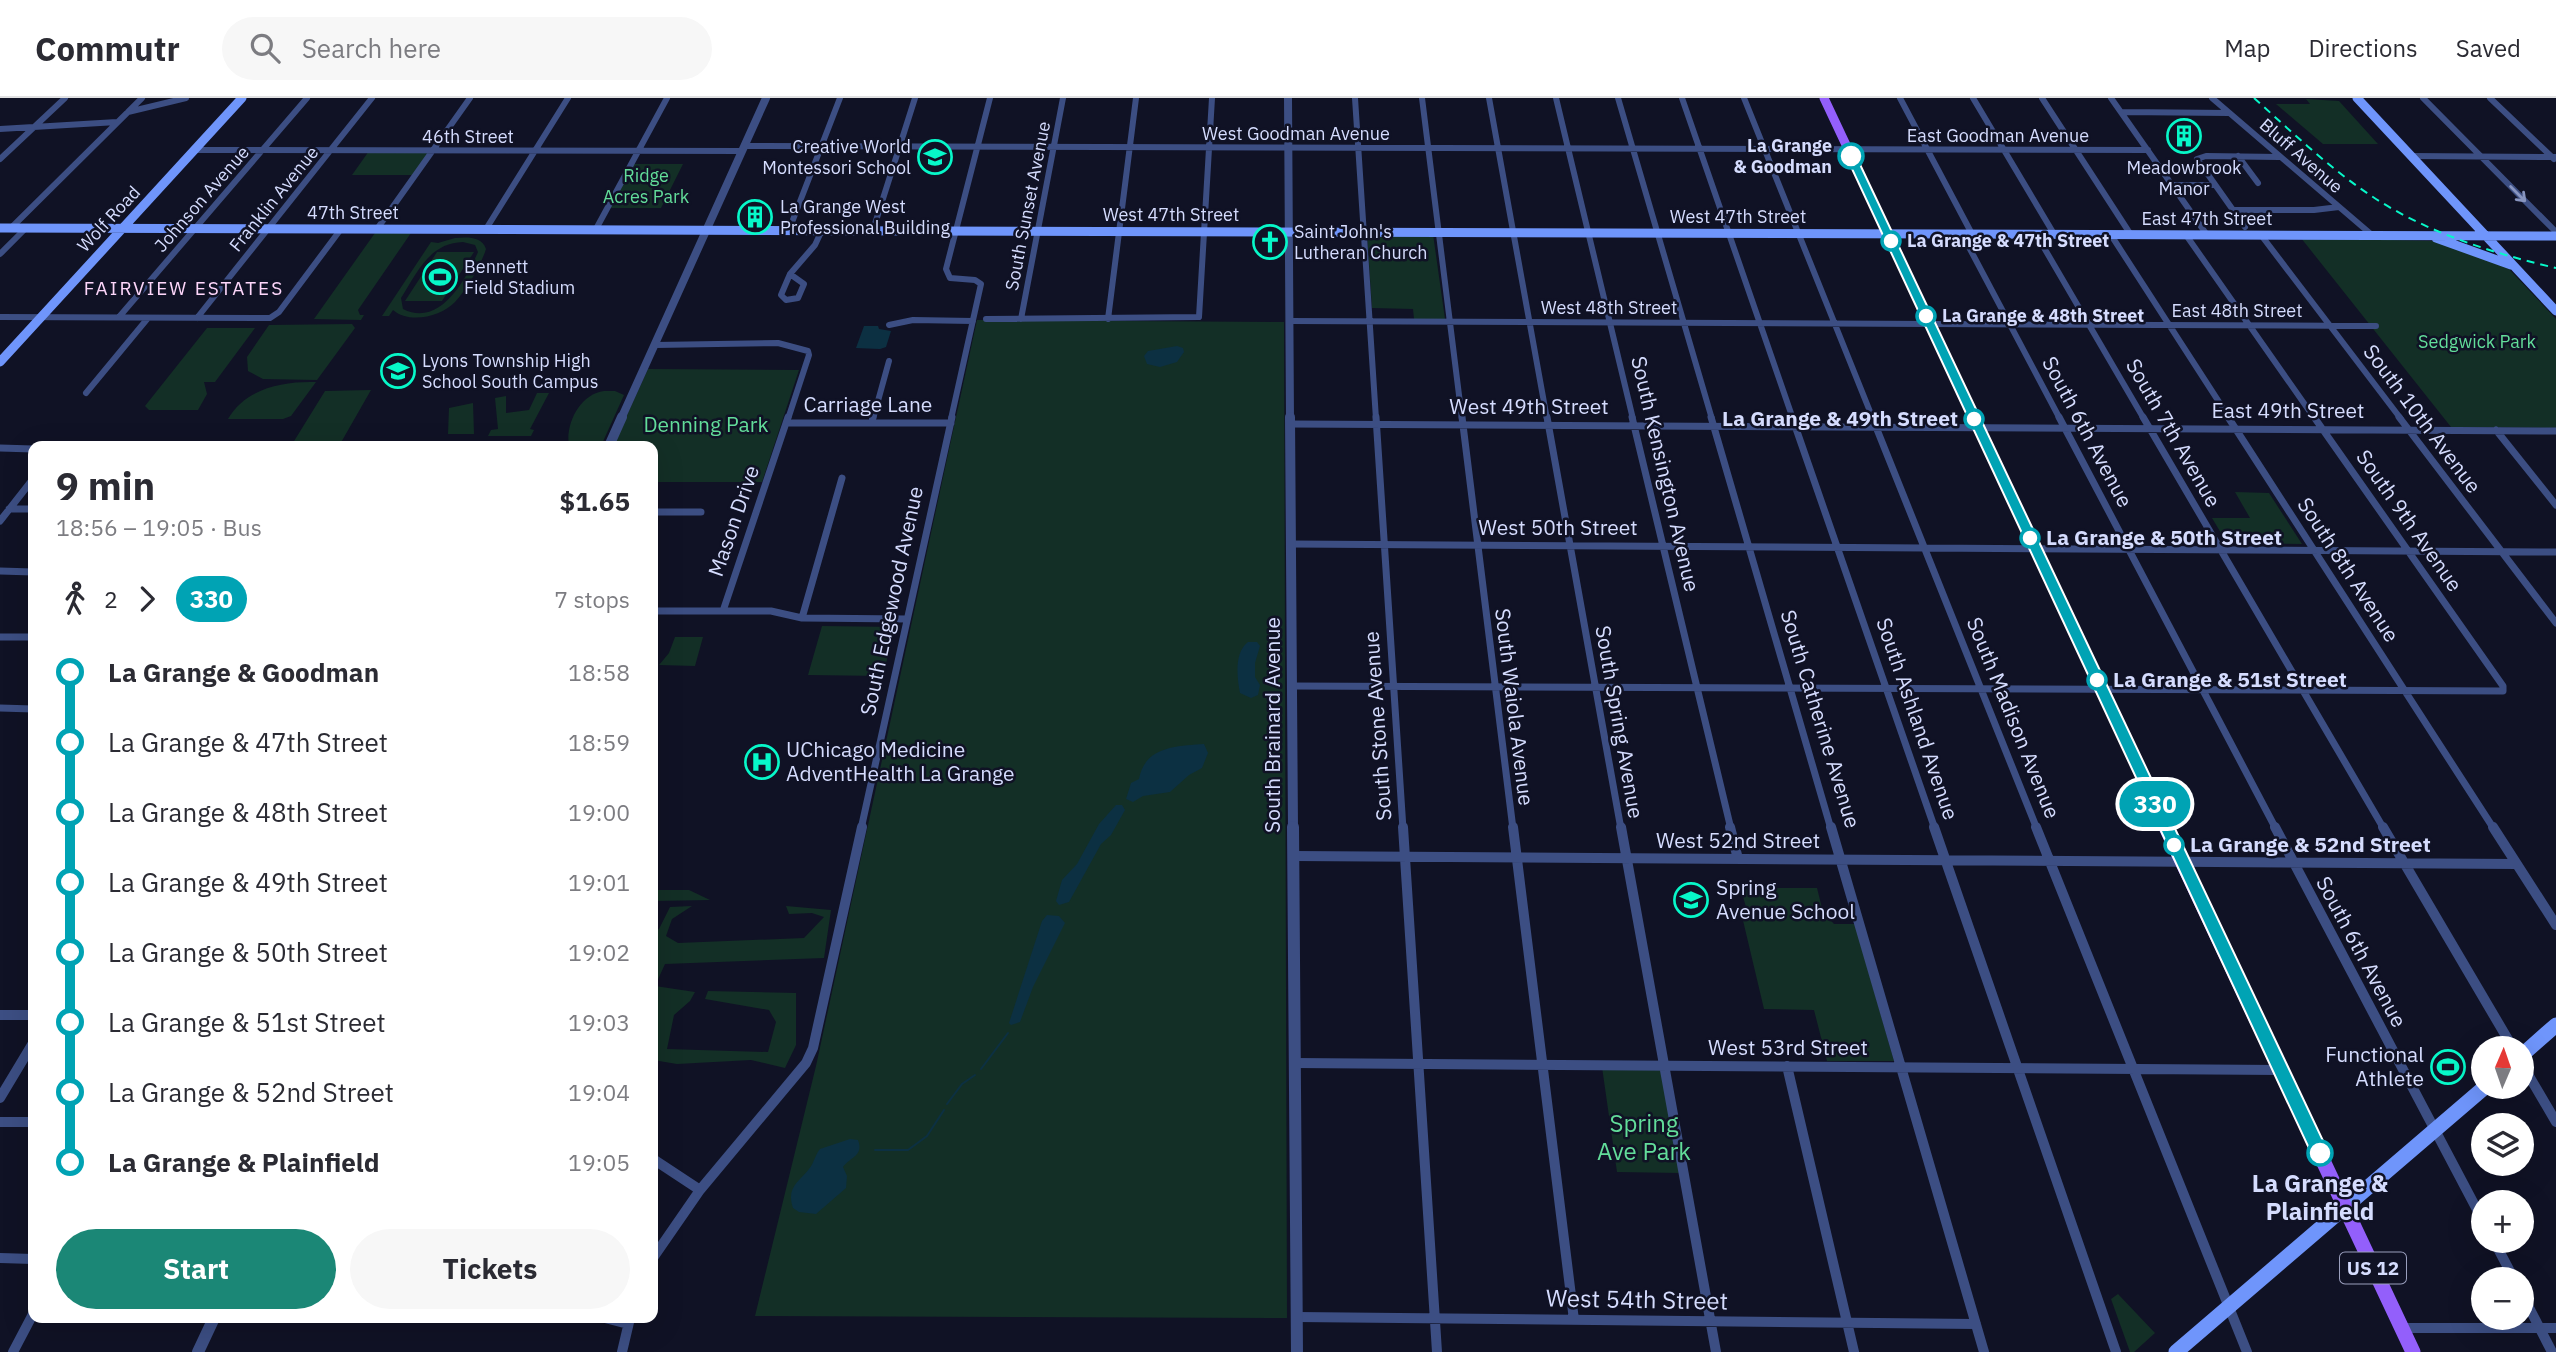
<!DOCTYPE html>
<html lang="en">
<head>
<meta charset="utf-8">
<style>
	body { margin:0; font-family:"IBM Plex Sans",sans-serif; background:#f7f7f7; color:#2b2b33; height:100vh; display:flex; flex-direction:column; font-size:26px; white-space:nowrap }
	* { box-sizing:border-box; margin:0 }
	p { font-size:23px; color:#7c7c81 }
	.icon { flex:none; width:38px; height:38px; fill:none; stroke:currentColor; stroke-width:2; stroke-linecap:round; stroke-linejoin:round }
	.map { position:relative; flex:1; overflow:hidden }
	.panel { position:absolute; left:28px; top:343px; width:630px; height:882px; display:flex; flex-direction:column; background:#fff; border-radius:14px; box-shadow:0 7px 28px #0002 }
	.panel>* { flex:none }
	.badge { padding:0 14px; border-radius:23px; font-size:24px; line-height:46px }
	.needle { width:46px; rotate:2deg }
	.buttons { position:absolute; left:2471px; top:938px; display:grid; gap:14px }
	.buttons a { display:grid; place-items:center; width:63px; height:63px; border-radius:50%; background:#fff; box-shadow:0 7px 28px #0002; font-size:35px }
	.map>.badge { position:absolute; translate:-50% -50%; box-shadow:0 0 0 4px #fff }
	.legs { display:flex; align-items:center; gap:10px; height:77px; padding:0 28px; font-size:23px }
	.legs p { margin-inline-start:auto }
	.headline { display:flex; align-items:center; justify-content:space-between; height:119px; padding:0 28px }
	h1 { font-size:38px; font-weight:700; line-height:52px }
	.primary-button { display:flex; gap:14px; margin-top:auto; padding:14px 28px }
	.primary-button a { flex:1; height:80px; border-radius:42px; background:#1b8776; color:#fff; font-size:28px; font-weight:700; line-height:80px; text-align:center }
	.primary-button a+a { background:#f7f7f7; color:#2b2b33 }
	ul { padding:0 28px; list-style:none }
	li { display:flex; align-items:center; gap:24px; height:70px; font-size:26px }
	li i { display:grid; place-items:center; width:10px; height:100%; margin:0 9px; background:currentColor }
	li i::after { content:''; width:18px; height:18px; margin:-9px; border:5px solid; border-radius:50%; background:#fff }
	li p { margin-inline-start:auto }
	li:first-child i { background:linear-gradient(#0000 50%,currentColor 0) }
	li:last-child i { background:linear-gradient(currentColor 50%,#0000 0) }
	header { display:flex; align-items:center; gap:42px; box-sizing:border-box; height:98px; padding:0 35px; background:#fff; border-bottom:2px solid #e1e1e2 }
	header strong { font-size:33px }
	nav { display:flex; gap:38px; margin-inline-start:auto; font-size:24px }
	.search { width:490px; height:63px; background:#f7f7f7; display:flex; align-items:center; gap:18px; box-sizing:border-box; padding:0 24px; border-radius:38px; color:#7c7c81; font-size:26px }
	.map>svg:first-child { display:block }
	.green { fill:#132f26; fill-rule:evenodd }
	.water { fill:#0c3042 }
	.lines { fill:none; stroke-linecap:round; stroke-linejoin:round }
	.stream { stroke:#0c3042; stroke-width:2 }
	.minor-far2 { stroke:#3c4e83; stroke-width:6 }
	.minor-far1 { stroke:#3c4e83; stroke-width:7 }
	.minor { stroke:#3c4e83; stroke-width:10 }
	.tertiary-far2 { stroke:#3c4e83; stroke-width:8 }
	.tertiary-far1 { stroke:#3c4e83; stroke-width:10 }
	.tertiary { stroke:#3c4e83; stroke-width:12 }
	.secondary-far1 { stroke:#6f95fb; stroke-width:9 }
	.secondary { stroke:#6f95fb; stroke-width:15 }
	.primary-far2 { stroke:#935ffb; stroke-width:9 }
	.primary-far1 { stroke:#935ffb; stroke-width:11 }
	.primary { stroke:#935ffb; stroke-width:15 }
	.rail { stroke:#07f8c9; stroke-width:2; stroke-dasharray:8 6; stroke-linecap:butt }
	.oneway { stroke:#8895c0 }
	.line-1 { fill:#00a3b4; stroke:#fff; stroke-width:2 }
	.stop-1-dot { fill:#fff; stroke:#00a3b4; stroke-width:3.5 }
	.labels { text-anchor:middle; stroke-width:5; stroke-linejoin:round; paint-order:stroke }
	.far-street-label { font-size:18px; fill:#d5dcfe; stroke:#101225 }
	.far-stop-label { font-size:18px; font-weight:bold; fill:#d5dcfe; stroke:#101225; text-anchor:start }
	.far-poi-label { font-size:18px; fill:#d5dcfe; stroke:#101225; text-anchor:start }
	.far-park-label { font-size:18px; fill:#62dd9a; stroke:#101225 }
	.far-neighbourhood-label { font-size:19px; letter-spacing:2px; fill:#fed7fb; stroke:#101225 }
	.shield { fill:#101225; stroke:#9a9fbd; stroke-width:2 }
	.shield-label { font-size:19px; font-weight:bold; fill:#d5dcfe }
	.street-label { font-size:21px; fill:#d5dcfe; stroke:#101225 }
	.stop-label { font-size:21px; font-weight:bold; fill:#d5dcfe; stroke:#101225; text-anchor:start }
	.park-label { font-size:21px; fill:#62dd9a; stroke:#101225 }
	.poi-label { font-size:21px; fill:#d5dcfe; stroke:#101225; text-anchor:start }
	.near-park-label { font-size:24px; fill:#62dd9a; stroke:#101225 }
	.near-stop-label { font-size:24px; font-weight:bold; fill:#d5dcfe; stroke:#101225 }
	.near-street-label { font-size:24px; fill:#d5dcfe; stroke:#101225 }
</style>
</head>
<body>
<header>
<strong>Commutr</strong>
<div class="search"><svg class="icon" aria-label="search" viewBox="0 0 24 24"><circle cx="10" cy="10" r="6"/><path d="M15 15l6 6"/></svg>Search here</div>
<nav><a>Map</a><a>Directions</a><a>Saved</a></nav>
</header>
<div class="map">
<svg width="2556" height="1254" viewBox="0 0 2556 1254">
	<rect width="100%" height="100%" fill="#101225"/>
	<path class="green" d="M2306 1 2339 3 2378 46H2323L2276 6H2310Z
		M369 53H431L415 77H352Z
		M633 66H683L661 110H609Z
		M375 135H411L358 212 360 217H364L361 222 314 221Z
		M1367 135 1433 136 1445 221H1414L1413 211 1372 210Z
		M455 140C467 139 482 138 486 151 481 167 467 191 455 204 441 219 409 226 393 212L389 218H382L431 144 438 145ZM463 144 475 147 478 154C466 181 440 230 403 211L401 200C417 175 429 145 463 144Z
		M2301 140 2436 143 2509 171 2556 221V330L2451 329Z
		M437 154H474L442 203H405Z
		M977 222 1284 224 1287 1220 755 1218 816 968Z
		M352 226 355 230 317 282 263 281 248 273 247 259 269 227Z
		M207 230H255L215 284H204L207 296 198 312H149L145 308Z
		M648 271 799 272 762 384H653V348H613Z
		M316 284 291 318 283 321H228C246 290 283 283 316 284Z
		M371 292 339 348H291L325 293Z
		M604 293H615L624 297 601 348H569C565 326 580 296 604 293Z
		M537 295H549L530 331 534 332 531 338H488L491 332 498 331 495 300 506 298V315L529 312Z
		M473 305 474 336H448L449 310Z
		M2235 394 2269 395 2302 446 2227 445 2212 420H2250Z
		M822 528 895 529 883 578 808 577Z
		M675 539H703L695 568 659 567 669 555Z
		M1749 790H1817L1823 814 1834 826H1855L1894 963H1827L1814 912 1764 911 1741 814 1747 813 1741 791Z
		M653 792H689L710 802 653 803Z
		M692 808 672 821 666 838 678 845 804 840 824 819 812 815 789 816 786 808 831 812 824 860 665 866 655 888 695 894 690 903 674 917 667 951 768 954 776 924 769 912 705 901 708 893 796 895V947L785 970 751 962 677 966 653 962V834L659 831 670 809Z
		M1602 969H1664L1682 1075 1617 1074Z
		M2118 1196 2155 1235 2134 1254H2130L2111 1201Z"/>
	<path class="water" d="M864 228H878L879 231 891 233 886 249 880 251 856 250Z
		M1177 248 1183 250 1184 254 1177 264 1160 269 1147 266 1144 258 1148 253Z
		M1248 544H1257L1260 548 1255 565V579L1260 587 1258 597 1251 600 1240 595C1237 579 1234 555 1248 544Z
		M1204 646 1208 655 1202 670 1189 677 1170 694 1143 698 1133 704 1126 701 1131 685 1139 681C1145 648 1177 648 1204 646Z
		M1116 707H1122L1125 712 1111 737 1101 746 1069 804 1059 807 1056 803 1062 782 1077 766 1099 726Z
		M1047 817 1059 818 1065 825 1033 889 1020 924 1011 927 1009 925 1042 823Z
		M850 1041 858 1042C864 1058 850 1059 843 1069L847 1078 846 1090 816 1116 799 1114 793 1110C786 1089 799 1084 809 1071 814 1065 815 1057 820 1051Z"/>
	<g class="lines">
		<path class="stream" d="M981 971 1008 935
			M947 1006 962 986 975 977
			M875 1052H908L927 1038 944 1012"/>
		<path class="minor-far2" d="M1355 0 1376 321
			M1422 0 1462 321
			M1489 0 1547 321
			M1556 0 1633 321
			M1618 0 1712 321
			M1682 0 1793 321
			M1744 0 1873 321
			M1900 0 1972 136
			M1973 0 2054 136
			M2042 0 2131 137
			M2111 0 2207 137
			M2212 0 2372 137
			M2423 0 2556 134
			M2490 0 2554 61
			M128 14 186 0
			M2122 14 2229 15
			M0 31 117 24
			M744 48 2148 52
			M194 52 742 53
			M2238 58 2258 85
			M2411 58 2556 59
			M0 61 65 0
			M2172 87H2214
			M2232 112H2314L2339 109
			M2245 129 2197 61 2206 58 2279 59
			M11 130 142 0
			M377 131 470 0
			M486 131 568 0
			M596 131 667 0
			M789 132 840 0
			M873 132 915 0
			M1962 136 2060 321
			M2036 136 2144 321
			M2111 137 2230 321
			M2186 137 2315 321
			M2261 137 2401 321
			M0 156 26 130
			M790 176 804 186 798 200 786 202 781 197Z
			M790 176 815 147 822 132
			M0 219 270 220 279 214 341 131
			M119 219 307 0
			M197 220 372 0
			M986 221 1199 219 1212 0
			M1021 221 1063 0
			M1108 221 1136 0
			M1290 223 2376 228
			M889 227 913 222 973 223
			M655 247 778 245 808 253 809 257 788 321
			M86 295 148 220
			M873 321 889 263
			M951 321 981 186 975 182 950 180 946 171 990 0"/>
		<path class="minor-far1" d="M1376 319 1403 731
			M1462 319 1513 731
			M1547 319 1621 731
			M1632 319 1731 731
			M1711 319 1831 731
			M1792 319 1935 731
			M1872 319 2037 731
			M2059 319 2276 731
			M2143 319 2384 731
			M2228 319 2494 731
			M2399 319 2556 525
			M872 324 873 319
			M786 325H951
			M1290 326 2556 333
			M2496 332 2556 407
			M0 350 33 351
			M9 411H33
			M653 414H701
			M0 423 33 381
			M1291 446 2556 454
			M0 473 33 474
			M653 513H771L802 520 907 521
			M723 513 788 319
			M802 520 842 380
			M0 539H33
			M1292 588 2503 593V588L2314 319
			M0 610 33 611
			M861 731 952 319"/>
		<path class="minor" d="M1403 729 1437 1254
			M1513 729 1574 1222
			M1621 729 1716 1254
			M1730 729 1738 761
			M1831 729 1984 1254
			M1934 729 2116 1254
			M2036 729 2247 1254
			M2275 729 2483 1123
			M2383 729 2513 950
			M2493 729 2556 827
			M1294 758 2516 766
			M0 917H33
			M1295 965 2280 972
			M2522 966 2556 1024
			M1787 968 1854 1254
			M0 1000 33 945
			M0 1024H33
			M653 1061 700 1092
			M2494 1143 2514 1181
			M0 1160 33 1161
			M653 1160 700 1092 806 965 813 950 862 729
			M2522 1196 2552 1254
			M1297 1219 1976 1226
			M605 1220 628 1226
			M2401 1230H2556
			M13 1254 33 1216
			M622 1254 630 1220"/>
		<path class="tertiary-far2" d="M1288 0 1290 321
			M621 321 766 0"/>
		<path class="tertiary-far1" d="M1290 319 1293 731
			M609 348 622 319"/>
		<path class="tertiary" d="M1293 729 1297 1254
			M198 1254 214 1220"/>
		<path class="secondary-far1" d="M2357 0 2556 213
			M0 130 2556 138
			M2436 140 2511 167
			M0 264 242 0"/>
		<path class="secondary" d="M2522 957 2556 927
			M2176 1254 2485 989"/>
		<path class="primary-far2" d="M1824 0 1975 321"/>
		<path class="primary-far1" d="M1974 319 2167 731"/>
		<path class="primary" d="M2166 729 2413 1254"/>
		<path class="rail" d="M2254 0C2292 34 2330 71 2373 99 2428 135 2492 155 2556 170"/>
	</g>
	<defs><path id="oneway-shaft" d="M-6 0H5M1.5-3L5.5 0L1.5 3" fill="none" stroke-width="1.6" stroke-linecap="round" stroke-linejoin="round" transform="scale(1.75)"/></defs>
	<use class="oneway" href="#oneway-shaft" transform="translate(2518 96) rotate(45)"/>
	<path class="line-1" d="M1851 55 1856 58 2326 1049 2328 1055 2326 1061 2320 1063 2314 1061 1846 58Z"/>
	<defs>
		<g id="building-ring" transform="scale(1.75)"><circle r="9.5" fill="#101225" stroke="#07f8c9" stroke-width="1.5"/><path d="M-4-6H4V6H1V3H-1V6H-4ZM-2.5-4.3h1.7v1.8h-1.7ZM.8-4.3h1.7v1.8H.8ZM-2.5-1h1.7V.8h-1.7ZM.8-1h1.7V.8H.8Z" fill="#07f8c9"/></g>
		<g id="school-ring" transform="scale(1.75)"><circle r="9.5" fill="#101225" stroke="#07f8c9" stroke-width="1.5"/><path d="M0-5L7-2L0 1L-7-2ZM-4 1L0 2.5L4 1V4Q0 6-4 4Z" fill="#07f8c9"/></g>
		<g id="church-ring" transform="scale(1.75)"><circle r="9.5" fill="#101225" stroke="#07f8c9" stroke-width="1.5"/><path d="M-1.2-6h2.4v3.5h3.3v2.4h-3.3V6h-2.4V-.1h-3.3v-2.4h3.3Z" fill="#07f8c9"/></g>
		<g id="stadium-ring" transform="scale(1.75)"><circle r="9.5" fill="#101225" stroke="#07f8c9" stroke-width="1.5"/><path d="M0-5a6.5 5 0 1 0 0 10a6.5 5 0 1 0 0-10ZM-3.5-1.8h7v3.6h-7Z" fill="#07f8c9"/></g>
		<g id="hospital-ring" transform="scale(1.75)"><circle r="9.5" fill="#101225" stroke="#07f8c9" stroke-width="1.5"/><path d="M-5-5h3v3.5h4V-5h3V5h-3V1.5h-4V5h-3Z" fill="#07f8c9"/></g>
	</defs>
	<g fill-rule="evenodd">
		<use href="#building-ring" x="2184" y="38"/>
		<use href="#school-ring" x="935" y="59"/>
		<use href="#building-ring" x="755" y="119"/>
		<use href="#church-ring" x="1270" y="144"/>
		<use href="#stadium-ring" x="440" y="179"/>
		<use href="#school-ring" x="398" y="273"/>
		<use href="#hospital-ring" x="762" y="664"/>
		<use href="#school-ring" x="1691" y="802"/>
		<use href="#stadium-ring" x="2448" y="969"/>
	</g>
	<g class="stop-1-dot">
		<circle cx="1851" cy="58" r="12"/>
		<circle cx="1891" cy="143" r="9"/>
		<circle cx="1926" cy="218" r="9"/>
		<circle cx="1974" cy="321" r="9"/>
		<circle cx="2030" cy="440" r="9"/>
		<circle cx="2097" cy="582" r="9"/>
		<circle cx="2174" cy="747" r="9"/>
		<circle cx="2320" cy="1055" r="12"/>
	</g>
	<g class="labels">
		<g class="far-street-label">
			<text x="1296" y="42">West Goodman Avenue</text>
			<text x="1998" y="44">East Goodman Avenue</text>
			<text x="468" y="45">46th Street</text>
			<text transform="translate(2301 58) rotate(41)" y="6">Bluff Avenue</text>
			<text transform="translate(202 101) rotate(-49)" y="6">Johnson Avenue</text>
			<text transform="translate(274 101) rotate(-51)" y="6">Franklin Avenue</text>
			<text transform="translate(1028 108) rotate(-79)" y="6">South Sunset Avenue</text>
			<text x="353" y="121">47th Street</text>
			<text x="1171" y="123">West 47th Street</text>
			<text x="1738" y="125">West 47th Street</text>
			<text transform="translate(109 121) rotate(-47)" y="6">Wolf Road</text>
			<text x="2207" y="127">East 47th Street</text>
			<text x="1609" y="216">West 48th Street</text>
			<text x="2237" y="219">East 48th Street</text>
		</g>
		<g class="far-stop-label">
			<text x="1832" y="54" text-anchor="end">La Grange<tspan x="1832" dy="21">&amp; Goodman</tspan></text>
			<text x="1907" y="149">La Grange &amp; 47th Street</text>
			<text x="1942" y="224">La Grange &amp; 48th Street</text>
		</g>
		<g class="far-poi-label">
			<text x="911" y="55" text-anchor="end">Creative World<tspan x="911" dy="21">Montessori School</tspan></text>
			<text x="2184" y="76" text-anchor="middle">Meadowbrook<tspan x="2184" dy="21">Manor</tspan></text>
			<text x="780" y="115">La Grange West<tspan x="780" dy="21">Professional Building</tspan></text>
			<text x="1294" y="140">Saint John's<tspan x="1294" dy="21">Lutheran Church</tspan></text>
			<text x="464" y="175">Bennett<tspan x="464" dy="21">Field Stadium</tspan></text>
			<text x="422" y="269">Lyons Township High<tspan x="422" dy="21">School South Campus</tspan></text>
		</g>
		<g class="far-park-label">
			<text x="646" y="84">Ridge<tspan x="646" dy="21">Acres Park</tspan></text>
			<text x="2477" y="250">Sedgwick Park</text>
		</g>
		<g class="far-neighbourhood-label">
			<text x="184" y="197">FAIRVIEW ESTATES</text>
		</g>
		<rect class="shield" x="2340" y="1154.5" width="66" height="31" rx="5"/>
		<g class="shield-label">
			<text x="2373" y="1177">US 12</text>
		</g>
		<g class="street-label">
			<text x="868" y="314">Carriage Lane</text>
			<text x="1529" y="316">West 49th Street</text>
			<text x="2288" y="320">East 49th Street</text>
			<text transform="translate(2422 321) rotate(53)" y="7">South 10th Avenue</text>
			<text transform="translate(2087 334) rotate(62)" y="7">South 6th Avenue</text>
			<text transform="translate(2173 335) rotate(60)" y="7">South 7th Avenue</text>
			<text transform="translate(1665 376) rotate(77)" y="7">South Kensington Avenue</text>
			<text transform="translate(734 423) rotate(-71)" y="7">Mason Drive</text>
			<text transform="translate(2409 423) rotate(55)" y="7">South 9th Avenue</text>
			<text x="1558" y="437">West 50th Street</text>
			<text transform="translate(2348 472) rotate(57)" y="7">South 8th Avenue</text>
			<text transform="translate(892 503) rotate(-78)" y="7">South Edgewood Avenue</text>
			<text transform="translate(1514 609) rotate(83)" y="7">South Waiola Avenue</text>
			<text transform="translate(2013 620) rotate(68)" y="7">South Madison Avenue</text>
			<text transform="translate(1820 621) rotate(73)" y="7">South Catherine Avenue</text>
			<text transform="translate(1917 621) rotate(71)" y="7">South Ashland Avenue</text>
			<text transform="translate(1619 624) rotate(80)" y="7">South Spring Avenue</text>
			<text transform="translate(1273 627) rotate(-90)" y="7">South Brainard Avenue</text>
			<text transform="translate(1378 628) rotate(-94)" y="7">South Stone Avenue</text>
			<text x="1738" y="750">West 52nd Street</text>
			<text transform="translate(2361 854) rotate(62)" y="7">South 6th Avenue</text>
			<text x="1788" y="957">West 53rd Street</text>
		</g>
		<g class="stop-label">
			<text x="1958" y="328" text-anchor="end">La Grange &amp; 49th Street</text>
			<text x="2046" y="447">La Grange &amp; 50th Street</text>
			<text x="2113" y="589">La Grange &amp; 51st Street</text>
			<text x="2190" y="754">La Grange &amp; 52nd Street</text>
		</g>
		<g class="park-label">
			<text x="706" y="334">Denning Park</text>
		</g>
		<g class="poi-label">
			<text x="786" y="659">UChicago Medicine<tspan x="786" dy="24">AdventHealth La Grange</tspan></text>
			<text x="1716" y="797">Spring<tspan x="1716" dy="24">Avenue School</tspan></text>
			<text x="2424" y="964" text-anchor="end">Functional<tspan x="2424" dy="24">Athlete</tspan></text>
		</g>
		<g class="near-park-label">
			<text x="1644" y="1034">Spring<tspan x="1644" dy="28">Ave Park</tspan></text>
		</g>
		<g class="near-stop-label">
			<text x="2320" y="1094">La Grange &amp;<tspan x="2320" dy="28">Plainfield</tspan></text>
		</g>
		<g class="near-street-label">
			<text transform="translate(1637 1202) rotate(1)" y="8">West 54th Street</text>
		</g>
	</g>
</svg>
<div class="buttons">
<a><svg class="needle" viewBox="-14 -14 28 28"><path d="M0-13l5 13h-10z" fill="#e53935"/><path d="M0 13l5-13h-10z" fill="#7c7c81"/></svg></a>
<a><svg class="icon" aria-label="layers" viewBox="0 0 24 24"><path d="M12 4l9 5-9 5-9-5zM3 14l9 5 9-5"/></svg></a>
<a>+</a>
<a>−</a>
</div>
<b class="badge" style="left:2155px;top:706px;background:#00a3b4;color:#fff">330</b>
<section class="panel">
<div class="headline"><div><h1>9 min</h1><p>18:56 – 19:05 · Bus</p></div><b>$1.65</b></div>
<div class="legs"><svg class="icon" aria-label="walk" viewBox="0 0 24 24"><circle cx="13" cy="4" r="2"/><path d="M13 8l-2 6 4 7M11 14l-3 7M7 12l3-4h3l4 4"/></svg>2<svg class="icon" aria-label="forward" viewBox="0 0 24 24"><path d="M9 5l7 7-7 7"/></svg><b class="badge" style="background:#00a3b4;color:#fff">330</b><p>7 stops</p></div>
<ul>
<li><i style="color:#00a3b4"></i><b>La Grange &amp; Goodman</b><p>18:58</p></li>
<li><i style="color:#00a3b4"></i><span>La Grange &amp; 47th Street</span><p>18:59</p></li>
<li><i style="color:#00a3b4"></i><span>La Grange &amp; 48th Street</span><p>19:00</p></li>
<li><i style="color:#00a3b4"></i><span>La Grange &amp; 49th Street</span><p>19:01</p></li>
<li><i style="color:#00a3b4"></i><span>La Grange &amp; 50th Street</span><p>19:02</p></li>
<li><i style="color:#00a3b4"></i><span>La Grange &amp; 51st Street</span><p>19:03</p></li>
<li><i style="color:#00a3b4"></i><span>La Grange &amp; 52nd Street</span><p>19:04</p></li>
<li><i style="color:#00a3b4"></i><b>La Grange &amp; Plainfield</b><p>19:05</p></li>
</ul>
<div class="primary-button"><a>Start</a><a>Tickets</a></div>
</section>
</div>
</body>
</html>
